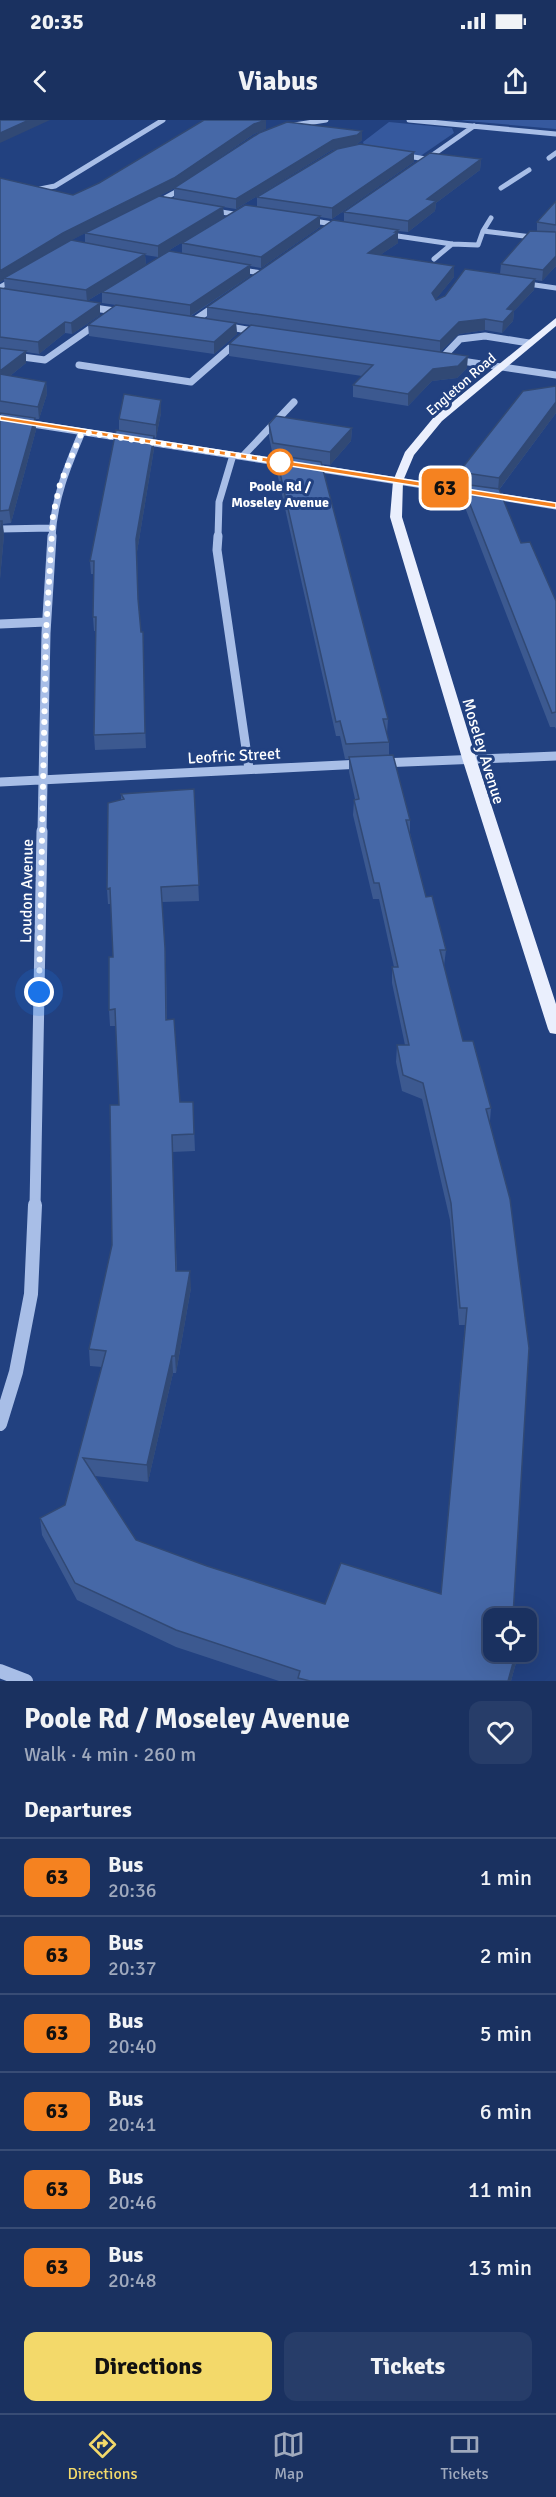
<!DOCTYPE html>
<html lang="en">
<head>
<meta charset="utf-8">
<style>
	body { margin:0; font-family:Signika,sans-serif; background:#273d69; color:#f1f3f6; height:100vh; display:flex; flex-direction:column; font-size:22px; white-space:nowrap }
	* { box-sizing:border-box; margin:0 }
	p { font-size:20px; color:#9fa9bd }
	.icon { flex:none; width:33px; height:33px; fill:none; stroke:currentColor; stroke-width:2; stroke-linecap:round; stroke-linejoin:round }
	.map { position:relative; height:1561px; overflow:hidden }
	.details { display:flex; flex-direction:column; background:#1a3160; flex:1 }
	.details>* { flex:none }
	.badge { padding:0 12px; border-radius:9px; font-size:21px; line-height:39px }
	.tools { position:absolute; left:483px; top:1488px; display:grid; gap:12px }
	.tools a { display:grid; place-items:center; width:54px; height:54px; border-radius:12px; background:#1a3160; box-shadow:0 6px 24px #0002,0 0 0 2px #384c75; font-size:30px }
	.you { position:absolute; width:30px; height:30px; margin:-15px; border:4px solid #fff; border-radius:50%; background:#1a73e8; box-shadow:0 0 0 9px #1a73e833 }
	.map>.badge { position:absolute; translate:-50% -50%; box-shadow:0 0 0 3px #fff }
	h2 { padding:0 24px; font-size:22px; line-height:54px }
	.round { display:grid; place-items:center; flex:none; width:63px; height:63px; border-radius:12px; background:#273d69 }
	.overview { display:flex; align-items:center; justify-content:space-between; height:102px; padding:0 24px }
	h1 { font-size:28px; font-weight:700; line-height:45px }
	.button { display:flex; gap:12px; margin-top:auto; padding:12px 24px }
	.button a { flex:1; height:69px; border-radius:12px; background:#f3d96a; color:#111; font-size:24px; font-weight:700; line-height:69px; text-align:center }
	.button a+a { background:#273d69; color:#f1f3f6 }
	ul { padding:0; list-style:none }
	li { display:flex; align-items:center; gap:18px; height:78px; padding:0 24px; border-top:2px solid #384c75 }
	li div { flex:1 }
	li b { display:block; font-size:22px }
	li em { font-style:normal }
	li .badge { min-width:66px; font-weight:700; text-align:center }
	.status { display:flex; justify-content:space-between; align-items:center; height:42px; padding:0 30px; background:#1a3160; direction:ltr }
	.status svg { height:16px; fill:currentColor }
	header { display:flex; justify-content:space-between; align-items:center; height:78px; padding:0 24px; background:#1a3160; font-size:27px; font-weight:700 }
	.dock { display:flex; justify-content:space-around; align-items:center; height:84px; border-top:2px solid #384c75; background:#1a3160; font-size:16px; color:#9fa9bd }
	.dock a { display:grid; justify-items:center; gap:3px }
	.dock .active { color:#f3d96a }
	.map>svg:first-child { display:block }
	.green { fill:#36599e }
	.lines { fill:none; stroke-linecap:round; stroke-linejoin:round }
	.minor-far4 { stroke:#a8bee7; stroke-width:5 }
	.minor-far3 { stroke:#a8bee7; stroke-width:7 }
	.minor-far2 { stroke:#a8bee7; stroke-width:9 }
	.minor-far1 { stroke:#a8bee7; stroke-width:11 }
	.minor { stroke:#a8bee7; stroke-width:14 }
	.major { fill:#eaeffd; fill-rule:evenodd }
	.wall { fill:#3c5990; fill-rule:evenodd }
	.shaded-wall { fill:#314975 }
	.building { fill:#4668a7; stroke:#314975; stroke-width:1.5 }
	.line { fill:#f58220; stroke:#fff; stroke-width:1.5 }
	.walk { stroke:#fff; stroke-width:6; stroke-dasharray:0 10.8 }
	.stop-dot { fill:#fff; stroke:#f58220; stroke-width:3 }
	.labels { text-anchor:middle; stroke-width:6; stroke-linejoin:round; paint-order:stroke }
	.far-street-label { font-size:14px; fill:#fff; stroke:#224180 }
	.far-stop-label { font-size:14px; font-weight:bold; fill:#fff; stroke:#224180 }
	.street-label { font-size:16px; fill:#fff; stroke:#224180 }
</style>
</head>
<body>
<div class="status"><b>20:35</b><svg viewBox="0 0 49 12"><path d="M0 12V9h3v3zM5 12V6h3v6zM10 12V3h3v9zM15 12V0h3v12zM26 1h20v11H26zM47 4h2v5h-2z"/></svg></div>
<header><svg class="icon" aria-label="back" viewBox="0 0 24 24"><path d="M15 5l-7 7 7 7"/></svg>Viabus<svg class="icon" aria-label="share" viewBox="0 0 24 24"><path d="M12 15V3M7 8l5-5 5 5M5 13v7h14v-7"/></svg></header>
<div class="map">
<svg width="556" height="1561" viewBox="0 0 556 1561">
	<rect width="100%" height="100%" fill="#224180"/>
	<path class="green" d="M461 0H556V9L467 1Z
		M389 2 452 8 454 13 419 37 365 29 363 22Z"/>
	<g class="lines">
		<path class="minor-far4" d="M409 0 556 14
			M288 6 326 0
			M401 35 426 39
			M549 38 556 33
			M424 41 474 6
			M501 68 529 50
			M40 69 55 66 163 0
			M154 84 185 67
			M209 90 240 95
			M491 98 483 111 556 120
			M307 100 333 104
			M384 114 452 124 478 125 483 111
			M434 139 452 124
			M235 149 262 153
			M521 163 556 168
			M0 167 16 158"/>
		<path class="minor-far3" d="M87 187 122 192
			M192 202 217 185
			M224 206 259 212
			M0 234 45 240 98 203
			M442 238 460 219 485 216 529 223
			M455 240 556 255
			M79 245 191 262 239 220
			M0 299 290 344
			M243 336 294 282
			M309 347 474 373
			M489 375 556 386
			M0 409 52 408
			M52 417C54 379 67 347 82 312
			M218 417 219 382 233 335"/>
		<path class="minor-far2" d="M218 416 217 430 249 649
			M0 504 46 502
			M381 643 556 636
			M0 662 362 644
			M42 712 46 513 52 416"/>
		<path class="minor-far1" d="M35 1087 42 711"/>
		<path class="minor" d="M0 1304 16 1252 31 1174 35 1085
			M0 1551 26 1561"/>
		<path class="major" d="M556 198V206L442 301 414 335 403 361 402 397 476 638 556 884V914L550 913 548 909 462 638 390 397 393 361 405 332 434 297Z"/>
	</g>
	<path class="wall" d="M266 9 254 14 175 68 120 95 174 78V68L362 11V20L356 25 414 32V42L332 99 320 97V107L261 148 250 146V156L191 196 207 198V187L344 102V92L481 39 480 50 436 83 435 91 408 112 398 111V123L380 135 454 157 435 180 500 154 501 144 537 111V102L556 81V146L542 161 535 160 534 170 514 191 513 201 502 213 485 210 459 214 440 232 467 248 457 258 432 261 408 286 353 277V265L362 256 229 236V224L251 205 236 203 237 214 214 234 89 216 88 205 116 185 102 183V172L87 181 100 183V195L72 214 65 213 39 234 26 232V243L10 256 46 262 47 274 39 299H35L36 310 11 403 3 404 4 415 0 459V168L5 169 4 160 0 162V58L73 75ZM336 29 257 77V87L182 123V133L146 145 145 135 158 137 224 97 223 87 236 89 332 30ZM85 113V123L71 120Z
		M556 266V293L499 370 521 423 556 481V609L555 607H550L461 377 462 366 458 365 459 352Z
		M161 293 156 318 154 317V329L137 432 138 485 141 512 146 628 95 630 94 615 96 511H94L93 497 94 454H91L90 441 119 311V299Z
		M269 304 352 308 351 321 330 345 321 344 388 599 387 614 389 622V636L410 700V713L426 777 446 830 444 846 463 921 491 988 490 1001 513 1496 519 1532 511 1561H279L176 1527 77 1480 42 1415 40 1398 65 1385 102 1247 90 1246 89 1229 112 1125 119 985 116 906H110L109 890 113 837 111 784H108L107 769 121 680V674L194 669 199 781 162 782 166 844 167 900 180 982H193L195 1031 172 1032 177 1151 191 1168 176 1253H173L148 1362 95 1356 136 1420 207 1446 325 1484 441 1474 465 1205H459L450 1100 422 979 402 971 396 942 397 925H405L392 863V847H394L379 779H373L353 695 354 680 355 679 349 652V639H345L340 616H336L276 348V336H273L269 317Z"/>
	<path class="shaded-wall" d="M29 0H50L0 23V13Z
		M266 0V9L254 14 175 68 64 124 4 158V160L0 162V151L63 113 254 4Z
		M362 11V20L356 25 332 30 236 89V79L333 20Z
		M414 32V42L332 99V88Z
		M481 39 480 50 436 83 435 91 408 112V101L427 79Z
		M223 87 224 97 158 137V126Z
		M320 96V107L261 148V137Z
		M398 110V123L367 144 368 133Z
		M145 134 146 145 87 181 86 170Z
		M556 136V146L542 161 543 150Z
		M250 145V156L190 196V185Z
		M454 146V157L432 184V173Z
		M535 159 534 170 514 191 513 201 502 213 503 202 507 189Z
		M100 183V195L72 214 71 203Z
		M485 199V210L459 214 440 232V221L459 202Z
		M65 202V213L39 234 38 222Z
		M236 203 237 214 214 234V222Z
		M26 231V243L0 264V251Z
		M468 236 467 248 457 258 432 261 408 286V274L433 249Z
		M46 262 47 274 39 299 38 287Z
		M161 280V293L156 318V305Z
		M556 282V293L498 371 499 358Z
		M35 298 36 310 11 403 9 390Z
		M352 308 351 321 330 345V332Z
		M154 316V329L137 432 136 419Z
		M2 401 4 415 0 459V430Z
		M190 1151 191 1168 176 1253 175 1236Z
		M172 1236 173 1253 148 1362 147 1345Z
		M516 1532H519L511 1561H508Z"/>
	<path class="building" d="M0 0H29L0 13Z
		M204 0H266L254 4 174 58 63 113 0 151V58L73 75 99 63Z
		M287 2 362 11 357 15 333 20 236 79 174 68 259 13Z
		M360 24 414 32 332 88 257 77 337 29Z
		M430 33 481 39 427 79 436 81 408 101 344 92Z
		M159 76 223 87 158 126 85 113Z
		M556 81V105L537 102Z
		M245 85 320 96 261 137 182 123Z
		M333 100 398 110 395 112H398L368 133 454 146 432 173 436 180 445 176 465 149 535 159 507 189 514 190 503 202 485 199 459 202 440 221 207 187Z
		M530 111 556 112V136L543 150 501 144Z
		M71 120 145 134 86 170 4 158Z
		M169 131 250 145 190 185 102 172Z
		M0 168 100 183 71 203 65 202 38 222 0 217Z
		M116 185 236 203 214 222 88 205Z
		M251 205 468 236 458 246 433 249 408 274 353 265 373 245 229 224Z
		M0 228 26 231 0 251Z
		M0 254 46 262 38 287 0 281Z
		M556 266V282L499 358 459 352 523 271Z
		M124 274 161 280 156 305 119 299Z
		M0 293 35 298 9 390 0 391Z
		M276 296 352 308 330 332 273 323 269 304Z
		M116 310 154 316 136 419 138 479 141 512H143L145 613 94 615 96 497H93L94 441H90Z
		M276 335 321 342 388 599H383L389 622 346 624 340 601 336 602Z
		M462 364 499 369 521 423 530 422 556 481V592L552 593Z
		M0 401H2L0 430Z
		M393 635 410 700H406L426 777 432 776 446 830H440L463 921H473L491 988 486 989 510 1079 529 1228 513 1496 523 1498H494V1532H516L508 1561H310L298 1558 300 1551 176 1510 75 1463 40 1398 65 1385 106 1231 89 1229 112 1125 110 985H119L115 889 109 890V837H113L110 768 107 769 108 683 124 679 121 674 194 669 199 765 161 767 165 828 166 900 174 899 180 982H193L194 1014 172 1015 176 1151H190L175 1236H172L147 1345 83 1338 136 1420 207 1446 325 1484 341 1443 441 1474 467 1188H460L451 1083 423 963 403 955 397 925H409L392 847H398L379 763H374L354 680 359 679 349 637Z"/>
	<path class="line" d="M0 296 556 383V388L0 300Z"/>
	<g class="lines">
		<path class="walk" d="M39 872 46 513 53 395 60 364 82 312 287 343 280 342"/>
	</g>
	<circle class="stop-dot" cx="280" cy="342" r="12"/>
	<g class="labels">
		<g class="far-street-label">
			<text transform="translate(461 264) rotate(-41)" y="5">Engleton Road</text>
		</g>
		<g class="far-stop-label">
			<text x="280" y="371">Poole Rd /<tspan x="280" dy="16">Moseley Avenue</tspan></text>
		</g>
		<g class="street-label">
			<text transform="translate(484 631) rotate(73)" y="6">Moseley Avenue</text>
			<text transform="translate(234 635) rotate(-3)" y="6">Leofric Street</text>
			<text transform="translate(26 771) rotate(-89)" y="6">Loudon Avenue</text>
		</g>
	</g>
</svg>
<div class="tools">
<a><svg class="icon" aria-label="locate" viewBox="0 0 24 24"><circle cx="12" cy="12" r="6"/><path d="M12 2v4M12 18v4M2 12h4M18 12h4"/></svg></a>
</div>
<div class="you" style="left:39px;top:872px"></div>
<b class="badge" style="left:445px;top:368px;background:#f58220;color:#111">63</b>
</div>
<section class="details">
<div class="overview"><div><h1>Poole Rd / Moseley Avenue</h1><p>Walk · 4 min · 260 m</p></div><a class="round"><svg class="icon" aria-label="heart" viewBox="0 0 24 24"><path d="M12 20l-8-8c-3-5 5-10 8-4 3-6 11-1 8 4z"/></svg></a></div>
<h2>Departures</h2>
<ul>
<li><span class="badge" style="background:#f58220;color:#111">63</span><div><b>Bus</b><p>20:36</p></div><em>1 min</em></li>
<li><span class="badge" style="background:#f58220;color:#111">63</span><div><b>Bus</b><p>20:37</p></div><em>2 min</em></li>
<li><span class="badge" style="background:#f58220;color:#111">63</span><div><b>Bus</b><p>20:40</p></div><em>5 min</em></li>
<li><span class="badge" style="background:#f58220;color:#111">63</span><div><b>Bus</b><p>20:41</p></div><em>6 min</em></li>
<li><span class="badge" style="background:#f58220;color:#111">63</span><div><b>Bus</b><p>20:46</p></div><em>11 min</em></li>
<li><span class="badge" style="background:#f58220;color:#111">63</span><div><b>Bus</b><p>20:48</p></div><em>13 min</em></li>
</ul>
<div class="button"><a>Directions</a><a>Tickets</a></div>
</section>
<nav class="dock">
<a class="active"><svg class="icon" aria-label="directions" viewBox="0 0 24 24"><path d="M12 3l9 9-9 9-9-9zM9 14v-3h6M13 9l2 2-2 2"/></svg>Directions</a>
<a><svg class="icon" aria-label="map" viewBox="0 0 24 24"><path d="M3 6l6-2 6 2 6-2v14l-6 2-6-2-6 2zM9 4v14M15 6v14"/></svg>Map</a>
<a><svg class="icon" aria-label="tickets" viewBox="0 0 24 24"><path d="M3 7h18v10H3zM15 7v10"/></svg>Tickets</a>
</nav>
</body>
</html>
